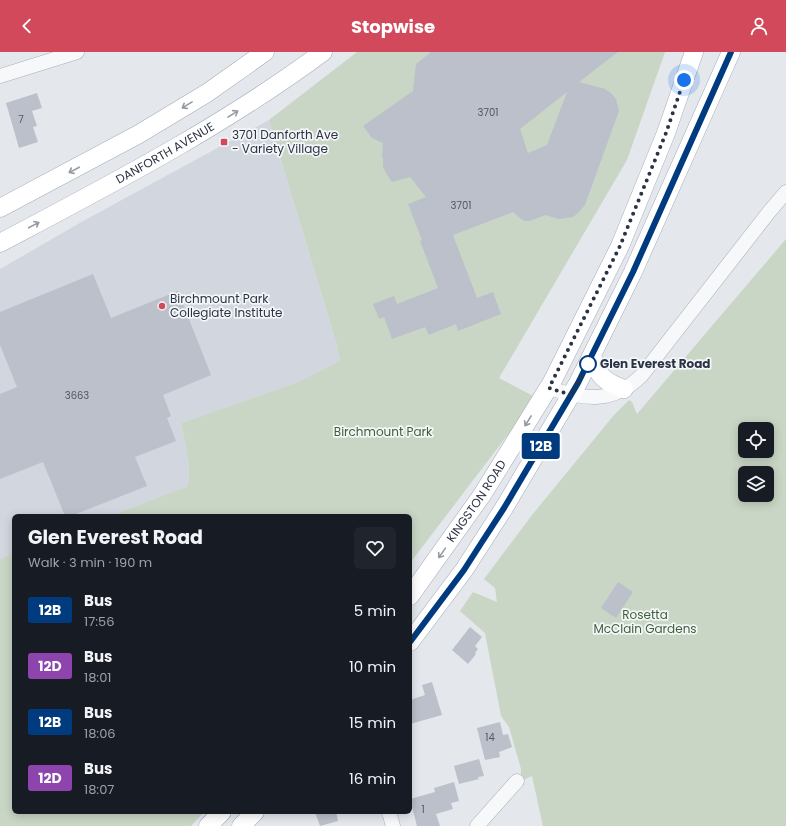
<!DOCTYPE html>
<html lang="en">
<head>
<meta charset="utf-8">
<style>
	body { margin:0; font-family:Poppins,sans-serif; background:#20242c; color:#f1f3f6; height:100vh; display:flex; flex-direction:column; font-size:15px; white-space:nowrap }
	* { box-sizing:border-box; margin:0 }
	p { font-size:13px; color:#9ea1a6 }
	.icon { flex:none; width:22px; height:22px; fill:none; stroke:currentColor; stroke-width:2; stroke-linecap:round; stroke-linejoin:round }
	.map { position:relative; flex:1; overflow:hidden }
	.panel { position:absolute; left:12px; top:462px; width:400px; height:300px; display:flex; flex-direction:column; background:#171b24; border-radius:6px; box-shadow:0 2px 10px #0003 }
	.panel>* { flex:none }
	.badge { padding:0 8px; border-radius:3px; font-size:14px; line-height:26px }
	.fabs { position:absolute; left:738px; top:370px; display:grid; gap:8px }
	.fabs a { display:grid; place-items:center; width:36px; height:36px; border-radius:6px; background:#171b24; box-shadow:0 2px 10px #0003; font-size:20px }
	.you { position:absolute; width:20px; height:20px; margin:-10px; border:3px solid #fff; border-radius:50%; background:#1a73e8; box-shadow:0 0 0 6px #1a73e833 }
	.map>.badge { position:absolute; translate:-50% -50%; box-shadow:0 0 0 2px #fff }
	.round { display:grid; place-items:center; flex:none; width:42px; height:42px; border-radius:6px; background:#20242c }
	.headline { display:flex; align-items:center; justify-content:space-between; height:68px; padding:0 16px }
	h1 { font-size:19px; font-weight:700; line-height:30px }
	ul { padding:0; list-style:none }
	li { display:flex; align-items:center; gap:12px; height:56px; padding:0 16px }
	li div { flex:1 }
	li b { display:block; font-size:15px }
	li em { font-style:normal }
	li .badge { min-width:44px; font-weight:700; text-align:center }
	header { display:flex; justify-content:space-between; align-items:center; height:52px; padding:0 16px; background:#d1495b; color:#fff; font-size:18px; font-weight:700 }
	.map>svg:first-child { display:block }
	.built { fill:#d2d6de }
	.green { fill:#c9d6c5; fill-rule:evenodd }
	.building { fill:#bbc0ca; fill-rule:evenodd }
	.lines { fill:none; stroke-linecap:round; stroke-linejoin:round }
	.minor-casing { stroke:#a9aeb7; stroke-width:15 }
	.major-casing { stroke:#a3abb8; stroke-width:19 }
	.minor { stroke:#f7f8fa; stroke-width:14 }
	.major { stroke:#fff; stroke-width:18 }
	.oneway { stroke:#959aa2 }
	.line-casing { stroke:#fff; stroke-width:9 }
	.line { stroke:#003b80; stroke-width:6 }
	.walk { stroke:#2b3445; stroke-width:4; stroke-dasharray:0 7.2 }
	.poi-dot { fill:#d1495b; stroke:#f4f6f9; stroke-width:1.5 }
	.stop-dot { fill:#fff; stroke:#003b80; stroke-width:2 }
	.labels { text-anchor:middle; stroke-width:3.5; stroke-linejoin:round; paint-order:stroke }
	.number-label { font-size:10px; fill:#4f5766 }
	.poi-label { font-size:12px; fill:#2b3445; stroke:#f4f6f9; text-anchor:start }
	.street-label { font-size:12px; fill:#2b3445; stroke:#f4f6f9 }
	.stop-label { font-size:12px; font-weight:bold; fill:#2b3445; stroke:#f4f6f9; text-anchor:start }
	.park-label { font-size:12px; fill:#3f6138; stroke:#f4f6f9 }
</style>
</head>
<body>
<header><svg class="icon" aria-label="back" viewBox="0 0 24 24"><path d="M15 5l-7 7 7 7"/></svg>Stopwise<svg class="icon" aria-label="person" viewBox="0 0 24 24"><circle cx="12" cy="8" r="4"/><path d="M4 21q1-7 8-7t8 7"/></svg></header>
<div class="map">
<svg width="786" height="774" viewBox="0 0 786 774">
	<rect width="100%" height="100%" fill="#e4e7ec"/>
	<path class="built" d="M269 68 336 290 340 309 296 331 181 371 189 412 188 434 110 464H14V501L0 507V217L85 168Z"/>
	<path class="green" d="M357 0H665L627 108 499 326 533 344 522 364 410 511V464H110L188 434 189 412 181 371 296 331 340 309 336 290 269 68Z
		M786 187V774H543L532 724 521 729V717L509 675 501 664 485 581 460 559 473 540 497 550 495 536 484 527 532 463 614 363 629 348 632 350 637 362ZM745 377H767V399H745ZM745 421H767V443H745Z
		M14 501V760H204L191 774H0V507Z"/>
	<path class="building" d="M431 0H618L579 30 605 37 611 41 616 47 619 59 585 153 578 161 573 165 559 167 545 163 530 169H525L521 167 513 160 453 183 477 246 493 240 501 262 458 279 456 272 429 283 425 275 392 287 384 265 379 267 373 252 394 244 397 252 438 236 420 189 422 188 408 152 426 145 410 125 392 130 386 121 383 115V106H382L383 91 372 86 363 74 413 39 416 12ZM567 40 547 93 528 101 520 77Z
		M37 41 42 56 32 59 37 74 33 75 38 90 19 96 6 51Z
		M93 222 111 266 178 239 211 323 163 343 171 364 167 366 176 389 135 405 147 434 71 464H65L43 410 0 427V342L17 335 0 293V260Z
		M618 530 633 540 616 566 601 556Z
		M470 575 482 585 475 594 478 597 475 601 476 602 468 612 452 598Z
		M432 630 442 663 410 672V648L425 643 422 633Z
		M500 670 503 683 508 682 512 695 499 700 500 705 485 708 477 676Z
		M479 707 484 724 478 725 479 727 459 732 454 714Z
		M454 730 459 749 451 751 453 757 436 762 440 774H417L410 747 435 740 434 736Z
		M315 760H336L338 769 320 774Z"/>
	<g class="lines">
		<g class="minor-casing">
			<path id="minor" d="M0 24 77 0
				M549 336C585 348 613 352 642 323L769 160 786 140
				M389 760 393 774
				M477 774 517 729"/>
		</g>
		<g class="major-casing">
			<g id="major">
				<path d="M0 156 139 82 207 41 265 0"/>
				<path id="s1" d="M0 191C111 132 222 75 323 0"/>
				<path d="M592 304C598 325 605 330 624 337"/>
				<path id="s2" d="M410 544 482 443 552 330 620 194 666 81 694 0"/>
				<path d="M410 590 464 518 504 456 578 331 633 220 731 0"/>
				<path d="M208 774 222 760"/>
				<path d="M241 774 255 760"/>
			</g>
		</g>
		<use href="#minor" class="minor"/>
		<use href="#major" class="major"/>
	</g>
	<defs><path id="oneway-shaft" d="M-6 0H5M1.5-3L5.5 0L1.5 3" fill="none" stroke-width="1.6" stroke-linecap="round" stroke-linejoin="round"/></defs>
	<g class="oneway">
		<use href="#oneway-shaft" transform="translate(187 53) rotate(149)"/>
		<use href="#oneway-shaft" transform="translate(233 62) rotate(-32)"/>
		<use href="#oneway-shaft" transform="translate(74 118) rotate(152)"/>
		<use href="#oneway-shaft" transform="translate(34 173) rotate(-28)"/>
		<use href="#oneway-shaft" transform="translate(528 369) rotate(122)"/>
		<use href="#oneway-shaft" transform="translate(442 501) rotate(125)"/>
	</g>
	<g class="lines">
		<g class="line-casing">
			<path id="line" d="M410 590 464 518 480 493 504 456 578 331 633 220 731 0"/>
		</g>
		<use href="#line" class="line"/>
		<path class="walk" d="M588 312 571 343 549 336 620 194 666 81 684 28"/>
	</g>
	<g class="poi-dot">
		<rect x="220" y="86" width="8" height="8" rx="2"/>
		<circle cx="162" cy="254" r="4"/>
	</g>
	<circle class="stop-dot" cx="588" cy="312" r="8"/>
	<g class="labels">
		<g class="number-label">
			<text x="488" y="64">3701</text>
			<text x="21" y="71">7</text>
			<text x="461" y="157">3701</text>
			<text x="77" y="347">3663</text>
			<text x="490" y="689">14</text>
			<text x="423" y="761">1</text>
		</g>
		<g class="poi-label">
			<text x="232" y="87">3701 Danforth Ave<tspan x="232" dy="14">- Variety Village</tspan></text>
			<text x="170" y="251">Birchmount Park<tspan x="170" dy="14">Collegiate Institute</tspan></text>
		</g>
		<g class="street-label">
			<text dy="4" stroke="none"><textPath href="#s1" startOffset="188">DANFORTH AVENUE</textPath></text>
			<text dy="4" stroke="none"><textPath href="#s2" startOffset="116">KINGSTON ROAD</textPath></text>
		</g>
		<g class="stop-label">
			<text x="600" y="316">Glen Everest Road</text>
		</g>
		<g class="park-label">
			<text x="383" y="384">Birchmount Park</text>
			<text x="645" y="567">Rosetta<tspan x="645" dy="14">McClain Gardens</tspan></text>
		</g>
	</g>
</svg>
<div class="fabs">
<a><svg class="icon" aria-label="locate" viewBox="0 0 24 24"><circle cx="12" cy="12" r="6"/><path d="M12 2v4M12 18v4M2 12h4M18 12h4"/></svg></a>
<a><svg class="icon" aria-label="layers" viewBox="0 0 24 24"><path d="M12 4l9 5-9 5-9-5zM3 14l9 5 9-5"/></svg></a>
</div>
<div class="you" style="left:684px;top:28px"></div>
<b class="badge" style="left:541px;top:394px;background:#003b80;color:#fff">12B</b>
<section class="panel">
<div class="headline"><div><h1>Glen Everest Road</h1><p>Walk · 3 min · 190 m</p></div><a class="round"><svg class="icon" aria-label="heart" viewBox="0 0 24 24"><path d="M12 20l-8-8c-3-5 5-10 8-4 3-6 11-1 8 4z"/></svg></a></div>
<ul>
<li><span class="badge" style="background:#003b80;color:#fff">12B</span><div><b>Bus</b><p>17:56</p></div><em>5 min</em></li>
<li><span class="badge" style="background:#8e44ad;color:#fff">12D</span><div><b>Bus</b><p>18:01</p></div><em>10 min</em></li>
<li><span class="badge" style="background:#003b80;color:#fff">12B</span><div><b>Bus</b><p>18:06</p></div><em>15 min</em></li>
<li><span class="badge" style="background:#8e44ad;color:#fff">12D</span><div><b>Bus</b><p>18:07</p></div><em>16 min</em></li>
</ul>
</section>
</div>
</body>
</html>
